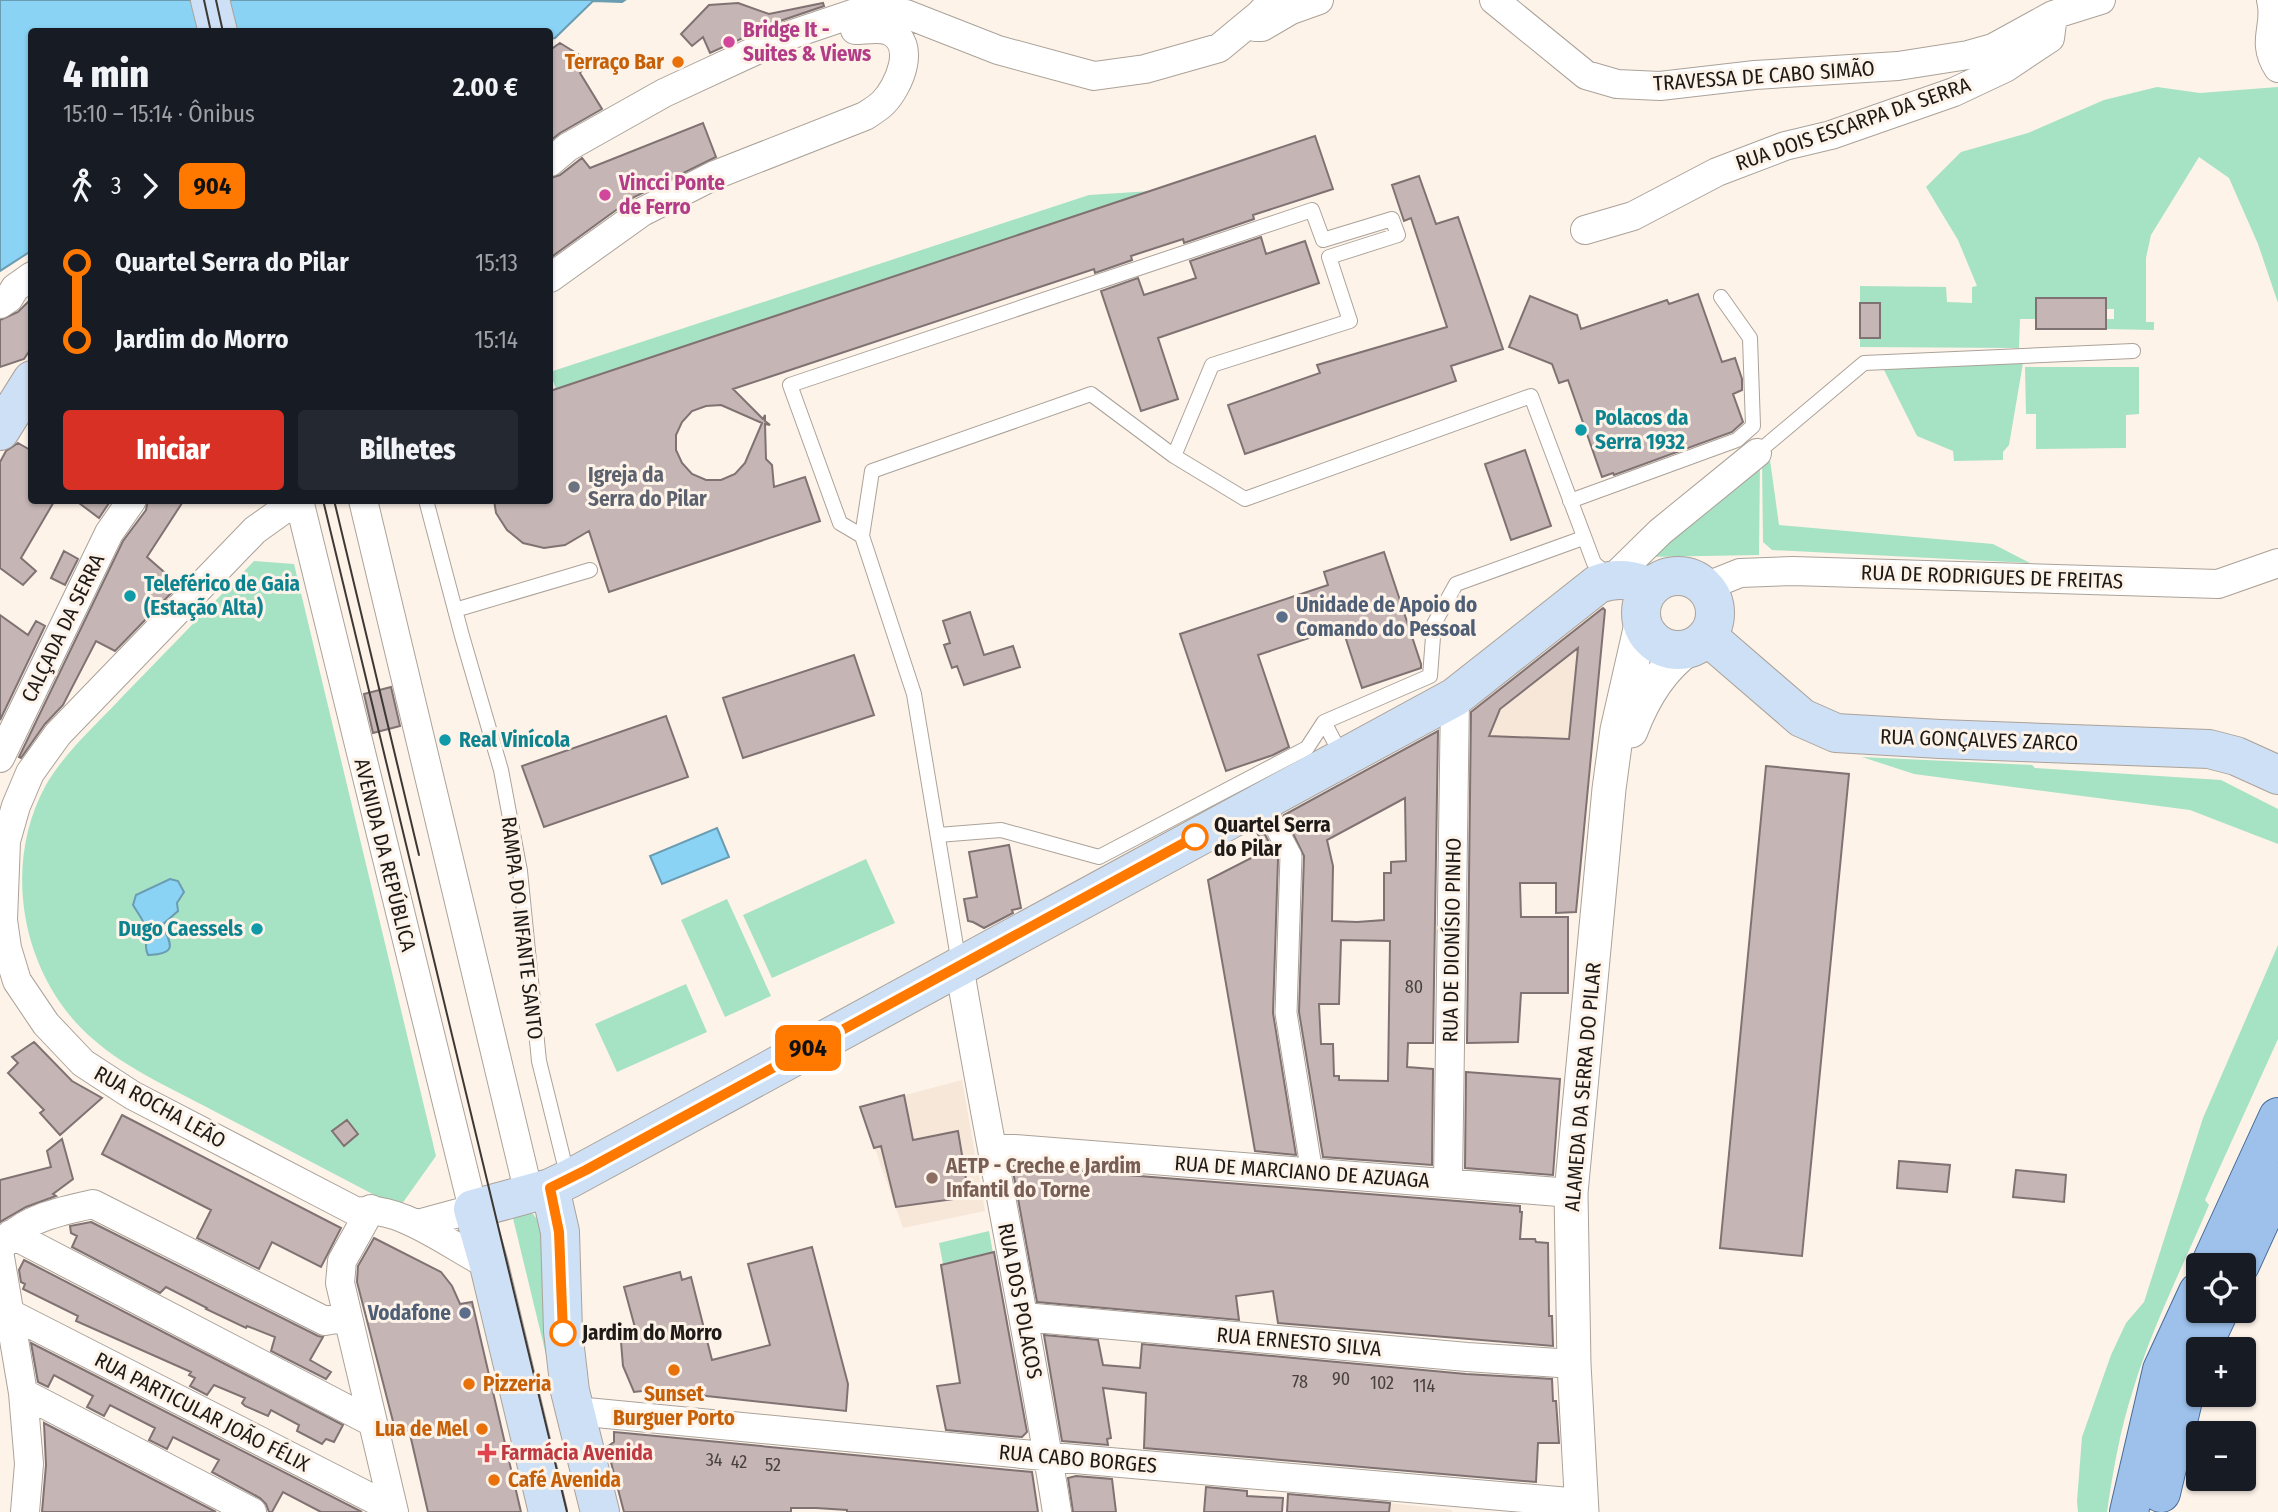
<!DOCTYPE html>
<html lang="pt">
<head>
<meta charset="utf-8">
<style>
	body { margin:0; font-family:"Fira Sans Condensed",sans-serif; background:#242831; color:#f1f3f6; height:100vh; display:flex; flex-direction:column; font-size:26px; white-space:nowrap }
	* { box-sizing:border-box; margin:0 }
	p { font-size:23px; color:#9ea1a6 }
	.icon { flex:none; width:38px; height:38px; fill:none; stroke:currentColor; stroke-width:2; stroke-linecap:round; stroke-linejoin:round }
	.map { position:relative; flex:1; overflow:hidden }
	.sheet { position:absolute; left:28px; top:28px; width:525px; height:476px; display:flex; flex-direction:column; background:#171b24; border-radius:7px; box-shadow:0 2px 5px #0004 }
	.sheet>* { flex:none }
	.badge { padding:0 14px; border-radius:10px; font-size:24px; line-height:46px }
	.buttons { position:absolute; left:2186px; top:1253px; display:grid; gap:14px }
	.buttons a { display:grid; place-items:center; width:70px; height:70px; border-radius:7px; background:#171b24; box-shadow:0 2px 5px #0004; font-size:35px }
	.map>.badge { position:absolute; translate:-50% -50%; box-shadow:0 0 0 4px #fff }
	.legs { display:flex; align-items:center; gap:10px; height:77px; padding:0 35px; font-size:23px }
	.legs p { margin-inline-start:auto }
	.overview { display:flex; align-items:center; justify-content:space-between; height:119px; padding:0 35px }
	h1 { font-size:38px; font-weight:800; line-height:52px }
	.cta { display:flex; gap:14px; margin-top:auto; padding:14px 35px }
	.cta a { flex:1; height:80px; border-radius:7px; background:#d93025; color:#fff; font-size:28px; font-weight:800; line-height:80px; text-align:center }
	.cta a+a { background:#242831; color:#f1f3f6 }
	ul { padding:0 35px; list-style:none }
	li { display:flex; align-items:center; gap:24px; height:77px; font-size:26px }
	li i { display:grid; place-items:center; width:10px; height:100%; margin:0 9px; background:currentColor }
	li i::after { content:''; width:18px; height:18px; margin:-9px; border:5px solid; border-radius:50%; background:#171b24 }
	li p { margin-inline-start:auto }
	li:first-child i { background:linear-gradient(#0000 50%,currentColor 0) }
	li:last-child i { background:linear-gradient(currentColor 50%,#0000 0) }
	.map>svg:first-child { display:block }
	.built { fill:#f7e7d8 }
	.green { fill:#a6e2c4 }
	.water { fill:#8ad3f5; stroke:#6a9cb2; stroke-width:2 }
	.building { fill:#c5b6b5; stroke:#807272; stroke-width:2; fill-rule:evenodd }
	.lines { fill:none; stroke-linecap:round; stroke-linejoin:round }
	.service-casing { stroke:#aba299; stroke-width:16 }
	.pedestrian-casing { stroke:#aba299; stroke-width:23 }
	.minor-casing { stroke:#aba299; stroke-width:30 }
	.tertiary-casing { stroke:#aba299; stroke-width:35 }
	.secondary-casing { stroke:#aba299; stroke-width:40 }
	.primary-casing { stroke:#466c98; stroke-width:40 }
	.service { stroke:#fff; stroke-width:14 }
	.pedestrian { stroke:#fff; stroke-width:21 }
	.minor { stroke:#fff; stroke-width:28 }
	.tertiary { stroke:#fff; stroke-width:33 }
	.secondary { stroke:#cee0f5; stroke-width:38 }
	.primary { stroke:#9dc1eb; stroke-width:38 }
	.tram { stroke:#3d3834; stroke-width:2 }
	.line-1-casing { stroke:#fff; stroke-width:16 }
	.line-1 { stroke:#ff7900; stroke-width:10 }
	.hotel-dot { fill:#d1479c; stroke:#fdf3e9; stroke-width:2.5 }
	.food-dot { fill:#e8710a; stroke:#fdf3e9; stroke-width:2.5 }
	.culture-dot { fill:#0f9aa8; stroke:#fdf3e9; stroke-width:2.5 }
	.worship-dot { fill:#6b7280; stroke:#fdf3e9; stroke-width:2.5 }
	.service-dot { fill:#5c6f8a; stroke:#fdf3e9; stroke-width:2.5 }
	.stop-1-dot { fill:#fff; stroke:#ff7900; stroke-width:3.5 }
	.education-dot { fill:#8d6e63; stroke:#fdf3e9; stroke-width:2.5 }
	.health-dot { fill:#e0444e; stroke:#fdf3e9; stroke-width:2.5 }
	.labels { text-anchor:middle; stroke-width:6; stroke-linejoin:round; paint-order:stroke }
	.number-label { font-size:18px; fill:#48413e }
	.hotel-label { font-size:21px; font-weight:bold; fill:#b23c85; stroke:#fdf3e9; text-anchor:start }
	.food-label { font-size:21px; font-weight:bold; fill:#c56008; stroke:#fdf3e9; text-anchor:end }
	.street-label { font-size:21px; fill:#1e1a17; stroke:#fdf3e9 }
	.culture-label { font-size:21px; font-weight:bold; fill:#0d838f; stroke:#fdf3e9; text-anchor:start }
	.worship-label { font-size:21px; font-weight:bold; fill:#5b616d; stroke:#fdf3e9; text-anchor:start }
	.service-label { font-size:21px; font-weight:bold; fill:#4e5e75; stroke:#fdf3e9; text-anchor:start }
	.stop-label { font-size:21px; font-weight:bold; fill:#1e1a17; stroke:#fdf3e9; text-anchor:start }
	.education-label { font-size:21px; font-weight:bold; fill:#785e54; stroke:#fdf3e9; text-anchor:start }
	.health-label { font-size:21px; font-weight:bold; fill:#be3a42; stroke:#fdf3e9; text-anchor:start }
</style>
</head>
<body>
<div class="map">
<svg width="2278" height="1512" viewBox="0 0 2278 1512">
	<rect width="100%" height="100%" fill="#fdf3e9"/>
	<path class="built" d="M1596 603 1605 610 1580 883H1469L1470 708Z
		M962 1080 985 1211 903 1228 860 1107Z
		M1390 1503 1452 1510V1512H1389Z"/>
	<path class="green" d="M2157 87 2200 93 2278 87V303L2258 244 2229 178 2199 157 2151 235 2146 258V322H2154V330L2106 329V319H2114V309H2106V298L2036 319H2020L2019 348 1860 347V286L1946 287 1947 302 1972 303V287L1977 286 1958 240 1926 187 1961 152 2028 133 2104 100Z
		M1151 191 556 389 550 372 1089 195Z
		M2023 363 2009 445 2003 452V460L1954 461 1953 451 1917 436 1882 366Z
		M2025 367H2139V414L2126 415V448L2036 449V414H2026Z
		M1760 459 1759 555 1647 557Z
		M1762 459 1770 460 1779 525 1993 544 2030 563 1772 550 1763 542Z
		M254 561 294 564 436 1156 399 1208C336 1175 274 1142 212 1110 173 1089 127 1069 94 1040 23 980 0 868 46 785 65 752 96 725 122 697 166 652 210 606 254 561Z
		M1862 757 2032 765 2035 768 2221 780 2278 809V844L2190 810 1914 774Z
		M866 859 895 923 772 978 743 915Z
		M727 899 771 996 725 1017 681 920Z
		M2278 945V1039L2205 1200 2209 1205C2183 1266 2152 1327 2133 1390 2120 1430 2113 1471 2107 1512H2078L2077 1501 2082 1437 2111 1355 2126 1323 2144 1302 2203 1118Z
		M686 984 707 1032 617 1072 595 1024Z
		M522 1209 533 1214 544 1228 556 1396 511 1210Z
		M989 1231 993 1253 943 1264 939 1243Z"/>
	<path class="water" d="M0 0H625L622 2 593 1 555 38 550 39V32H32L31 251 0 271Z
		M717 828 729 857 662 884 650 856Z
		M170 879 178 881 184 892 177 903 178 911 162 925C173 946 176 954 148 955 143 945 148 941 147 932 146 923 137 912 133 905L136 895Z"/>
	<path class="building" d="M738 3 769 14 823 3 824 6 780 21 710 53 703 37 692 46 681 34 709 5Z
		M560 43 589 61 580 73 602 109 560 133 550 141V50Z
		M703 123 716 157 634 197 550 258V178L560 175 582 158 590 168Z
		M1315 136 1333 189 1253 215 1254 219 1184 243 1183 239 1131 256 1132 260 1095 273 1094 269 733 389 763 419 765 415V421L770 425 765 424 766 459 772 465 774 487 805 477 820 521 609 592 589 531 565 545 544 548 523 543 507 530 496 513 494 500H550V391ZM721 405 762 423 745 463 735 474 721 480H706L692 474 682 463 676 450V435L682 422 692 411 706 406Z
		M1419 176 1436 224 1458 217 1503 349 1451 366 1456 381 1245 454 1228 405 1320 373 1317 365 1447 327 1411 218 1404 221 1392 185Z
		M1261 237 1266 254 1305 241 1319 283 1158 338 1178 399 1141 411 1101 291 1138 278 1144 295 1196 278 1190 261Z
		M1698 294 1722 362 1735 358 1742 379V390L1733 394 1743 422 1732 432 1614 475 1613 473 1602 477 1568 380 1559 383 1552 364 1509 347 1530 296 1577 315 1581 329 1667 300 1669 304Z
		M32 298V347L24 359 0 367V320L18 312Z
		M2036 298H2106V329H2036Z
		M1860 303H1880V338H1860Z
		M18 443 32 451V500H55L21 558 36 571 23 585 0 568V462L6 451Z
		M1525 450 1551 526 1511 540 1485 464Z
		M75 500H111L99 518Z
		M148 500H184L147 557 179 585 115 651 96 641 63 705 45 724 21 758 19 757 123 541 146 510Z
		M64 551 78 559 65 585 51 578Z
		M1384 552 1421 664V668L1362 688 1342 627 1258 655 1289 747 1273 755 1226 771 1180 634 1328 585 1324 572Z
		M1603 608 1605 610 1576 912 1556 913V883H1520L1521 917H1568V993H1521L1518 1042 1467 1043 1471 712ZM1578 648 1569 739 1489 736 1500 709Z
		M970 612 984 655 1013 646 1020 667 964 685 957 666 952 668 944 645 950 643 943 621Z
		M0 615 28 635 36 621 45 626 0 720Z
		M854 655 874 715 743 758 723 698Z
		M391 687 400 726 373 733 364 694Z
		M666 716 688 777 544 827 522 766Z
		M1438 731 1433 1043H1408L1407 1067 1433 1069 1432 1165 1323 1157 1299 1012 1304 856 1284 815ZM1405 798 1406 861 1391 862V873H1384V920L1357 922 1332 921 1333 866 1327 840ZM1341 940 1390 941 1388 1081 1339 1080V1076H1334L1333 1044H1321L1319 1004H1339Z
		M1766 766 1849 774 1802 1256 1720 1248Z
		M1261 827 1278 859 1273 1013 1296 1155 1255 1151 1208 880 1265 851 1256 830Z
		M1009 845 1021 908 1012 910 1013 913 984 928 973 922 968 921 964 899 977 897 969 852Z
		M34 1042 72 1081 102 1098 60 1135 40 1113 44 1110 8 1073 18 1063 12 1057Z
		M1466 1072 1560 1079 1553 1175 1465 1168Z
		M904 1095 913 1140 958 1131 969 1197 896 1207 881 1146 874 1148 860 1107Z
		M122 1115 341 1228 321 1267 272 1242 259 1269 197 1238 211 1210 102 1154Z
		M347 1120 358 1134 344 1146 332 1131Z
		M62 1139 73 1179 53 1194 56 1196 26 1207 0 1222V1180L51 1167 47 1151Z
		M1899 1161 1950 1165 1947 1192 1897 1188Z
		M1012 1166 1520 1206V1212H1522L1520 1239H1535L1536 1242 1548 1243 1549 1316H1552L1553 1346 1278 1323 1273 1291 1236 1296 1239 1320 1037 1302Z
		M2016 1170 2066 1175 2064 1202 2013 1197Z
		M91 1222 318 1336 323 1337 310 1360 331 1372 326 1379 271 1351 275 1337 247 1326 246 1328 206 1309 207 1308 166 1287 160 1293 72 1247 77 1236 71 1233 70 1226Z
		M374 1238 441 1272 452 1286 460 1304 472 1302 521 1512H428L409 1430 396 1433 357 1282 358 1266Z
		M812 1247 848 1384 846 1411 651 1390 634 1392 623 1366 621 1342 637 1335 624 1287 680 1272 682 1280 691 1277 712 1360 770 1345 748 1264Z
		M994 1252 1027 1432 1022 1437 946 1430 937 1386 960 1383 941 1265Z
		M24 1260 343 1425 334 1442 326 1439 322 1444 297 1431 299 1425 271 1410 268 1416 245 1406 242 1403 245 1398 214 1385 207 1395 190 1386 195 1378 189 1375 191 1372 76 1321 78 1316 23 1289 25 1284 21 1282 19 1270Z
		M1044 1335 1098 1340 1103 1365 1140 1368 1142 1344 1466 1374 1552 1379 1553 1401H1556L1559 1443H1538L1536 1482 1144 1448 1146 1393 1103 1388 1111 1438 1107 1439 1108 1445 1062 1441Z
		M31 1343 362 1512H321L283 1492 272 1512H269L266 1504 260 1498 212 1472 219 1460 173 1437 167 1449 149 1440 155 1428 110 1405 104 1416 87 1407 93 1396 54 1375 48 1387 38 1382Z
		M44 1423 216 1512H42L46 1465Z
		M614 1432 1032 1472 1038 1512H847V1510L816 1508H791V1512H624L607 1447 614 1442Z
		M1076 1476 1112 1479 1116 1512H1073L1068 1478Z
		M1206 1487 1247 1491V1496L1283 1498 1282 1512H1204Z
		M1288 1494 1390 1503 1389 1512H1287Z"/>
	<g class="lines">
		<g class="service-casing">
			<path id="service" d="M1757 453 1864 363 2133 351
				M426 500 462 636 501 770 520 871 539 1061 568 1178
				M1570 501 1737 440 1753 426 1750 338 1721 297
				M862 536 840 523 790 385 1312 210 1323 240 1392 219 1398 235 1329 257 1350 321 1212 365 1174 456
				M455 610 590 570
				M1324 722 1342 756
				M938 835 1001 830 1099 857 1307 748 1324 722 1430 676 1434 624 1456 584 1583 538
				M959 964 914 694 862 536 872 471 1091 394 1174 456 1245 499 1531 396 1594 563 1610 577"/>
		</g>
		<g class="pedestrian-casing">
			<path id="pedestrian" d="M1262 801 1291 856 1286 1013 1312 1173"/>
		</g>
		<g class="minor-casing">
			<path id="minor" d="M1494 0 1586 75 1617 84 1660 86 1755 75 1898 66 1968 55 1993 48 2053 15 2101 0
				M2271 0C2278 26 2260 40 2278 68
				M1255 27H1262L1291 10 1319 0
				M550 162 568 147 664 93 787 36 855 13 906 14 998 50 1094 76 1145 69 1219 48 1260 14 1273 0
				M1585 230 1633 216 1717 172 1785 146 1831 135 1954 92 2005 68 2050 38 2053 15
				M550 278 642 212 715 175 865 116C871 112 878 108 883 103 899 87 918 43 889 31 880 27 865 30 855 30
				M0 304 9 298 15 288 32 276
				M297 500 255 530 58 734 30 773 16 806 6 841 3 920 7 948 17 981 46 1024 83 1063 132 1095 357 1212C397 1202 453 1248 489 1265
				M299 500 473 1209 418 1224
				M363 500 529 1194
				M1612 579 1660 532 1757 453
				M1705 587 1740 573 1793 571 2218 584 2278 563
				M0 758 109 533 132 500
				M959 965C990 1148 1028 1329 1057 1512
				M992 1149H1014L1571 1193
				M1448 1183 1455 697
				M371 1209 342 1261 340 1283 394 1512
				M11 1234 372 1422
				M4 1244C21 1219 65 1210 93 1204L325 1321 348 1317
				M0 1257 23 1393 29 1464 25 1512
				M11 1314 393 1509
				M1024 1317 1467 1357 1574 1364
				M23 1393 252 1512
				M576 1411 1075 1459 1581 1503"/>
		</g>
		<g class="tertiary-casing">
			<path id="tertiary" d="M1631 731C1643 699 1661 668 1690 648
				M1582 1512 1574 1364 1571 1193 1609 789 1617 730 1642 620"/>
		</g>
		<g class="secondary-casing">
			<path id="secondary" d="M210 0 218 32
				M0 431 32 380
				M1641 613a37 37 0 1 1 74 0a37 37 0 1 1-74 0Z
				M1707 636 1802 718 1836 733 1940 739 2209 749 2236 756 2278 775
				M550 1188 560 1232 563 1331 570 1391 600 1512
				M548 1512 489 1265 473 1209 550 1188 569 1179 1455 697 1598 584C1619 577 1632 580 1651 587"/>
		</g>
		<g class="primary-casing">
			<path id="primary" d="M2210 1265 2278 1117
				M2240 1265 2278 1182
				M2201 1349 2219 1311
				M2161 1493 2188 1379 2198 1356
				M2129 1512 2162 1370 2198 1292"/>
		</g>
		<use href="#service" class="service"/>
		<use href="#pedestrian" class="pedestrian"/>
		<use href="#minor" class="minor"/>
		<use href="#tertiary" class="tertiary"/>
		<use href="#secondary" class="secondary"/>
		<use href="#primary" class="primary"/>
		<path class="tram" d="M204 0 211 32
			M216 0 223 32
			M323 500 567 1512
			M334 500 419 855"/>
	</g>
	<g class="lines">
		<g class="line-1-casing">
			<path id="line-1" d="M563 1333 559 1232 550 1188 586 1170 1195 837"/>
		</g>
		<use href="#line-1" class="line-1"/>
	</g>
	<g class="hotel-dot">
		<circle cx="729" cy="42" r="7"/>
		<circle cx="605" cy="195" r="7"/>
	</g>
	<g class="food-dot">
		<circle cx="678" cy="62" r="7"/>
		<circle cx="674" cy="1370" r="7"/>
		<circle cx="469" cy="1384" r="7"/>
		<circle cx="482" cy="1429" r="7"/>
		<circle cx="494" cy="1480" r="7"/>
	</g>
	<g class="culture-dot">
		<circle cx="1581" cy="430" r="7"/>
		<circle cx="130" cy="596" r="7"/>
		<circle cx="445" cy="740" r="7"/>
		<circle cx="257" cy="929" r="7"/>
	</g>
	<circle class="worship-dot" cx="574" cy="487" r="7"/>
	<g class="service-dot">
		<circle cx="1282" cy="617" r="7"/>
		<circle cx="465" cy="1313" r="7"/>
	</g>
	<g class="stop-1-dot">
		<circle cx="1195" cy="837" r="12"/>
		<circle cx="563" cy="1333" r="12"/>
	</g>
	<circle class="education-dot" cx="932" cy="1178" r="7"/>
	<path class="health-dot" d="M483.5 1442.5h7v7h7v7h-7v7h-7v-7h-7v-7h7z"/>
	<g class="labels">
		<g class="number-label">
			<text x="1414" y="993">80</text>
			<text x="1341" y="1385">90</text>
			<text x="1300" y="1388">78</text>
			<text x="1382" y="1389">102</text>
			<text x="1424" y="1392">114</text>
			<text x="714" y="1466">34</text>
			<text x="739" y="1468">42</text>
			<text x="773" y="1471">52</text>
		</g>
		<g class="hotel-label">
			<text x="743" y="37">Bridge It -<tspan x="743" dy="24">Suites &amp; Views</tspan></text>
			<text x="619" y="190">Vincci Ponte<tspan x="619" dy="24">de Ferro</tspan></text>
		</g>
		<g class="food-label">
			<text x="664" y="69">Terraço Bar</text>
			<text x="483" y="1391" text-anchor="start">Pizzeria</text>
			<text x="674" y="1401" text-anchor="middle">Sunset<tspan x="674" dy="24">Burguer Porto</tspan></text>
			<text x="468" y="1436">Lua de Mel</text>
			<text x="508" y="1487" text-anchor="start">Café Avenida</text>
		</g>
		<g class="street-label">
			<text transform="translate(1764 76) rotate(-4)" y="7">TRAVESSA DE CABO SIMÃO</text>
			<text transform="translate(1853 124) rotate(-19)" y="7">RUA DOIS ESCARPA DA SERRA</text>
			<text transform="translate(1992 577) rotate(2)" y="7">RUA DE RODRIGUES DE FREITAS</text>
			<text transform="translate(63 628) rotate(-64)" y="7">CALÇADA DA SERRA</text>
			<text transform="translate(1979 740) rotate(2)" y="7">RUA GONÇALVES ZARCO</text>
			<text transform="translate(385 855) rotate(76)" y="7">AVENIDA DA REPÚBLICA</text>
			<text transform="translate(522 928) rotate(83)" y="7">RAMPA DO INFANTE SANTO</text>
			<text transform="translate(1452 940) rotate(-89)" y="7">RUA DE DIONÍSIO PINHO</text>
			<text transform="translate(1583 1087) rotate(-85)" y="7">ALAMEDA DA SERRA DO PILAR</text>
			<text transform="translate(160 1107) rotate(29)" y="7">RUA ROCHA LEÃO</text>
			<text transform="translate(1302 1172) rotate(4)" y="7">RUA DE MARCIANO DE AZUAGA</text>
			<text transform="translate(1020 1301) rotate(79)" y="7">RUA DOS POLACOS</text>
			<text transform="translate(1299 1342) rotate(5)" y="7">RUA ERNESTO SILVA</text>
			<text transform="translate(202 1412) rotate(27)" y="7">RUA PARTICULAR JOÃO FÉLIX</text>
			<text transform="translate(1078 1459) rotate(5)" y="7">RUA CABO BORGES</text>
		</g>
		<g class="culture-label">
			<text x="1595" y="425">Polacos da<tspan x="1595" dy="24">Serra 1932</tspan></text>
			<text x="144" y="591">Teleférico de Gaia<tspan x="144" dy="24">(Estação Alta)</tspan></text>
			<text x="459" y="747">Real Vinícola</text>
			<text x="243" y="936" text-anchor="end">Dugo Caessels</text>
		</g>
		<g class="worship-label">
			<text x="588" y="482">Igreja da<tspan x="588" dy="24">Serra do Pilar</tspan></text>
		</g>
		<g class="service-label">
			<text x="1296" y="612">Unidade de Apoio do<tspan x="1296" dy="24">Comando do Pessoal</tspan></text>
			<text x="451" y="1320" text-anchor="end">Vodafone</text>
		</g>
		<g class="stop-label">
			<text x="1214" y="832">Quartel Serra<tspan x="1214" dy="24">do Pilar</tspan></text>
			<text x="582" y="1340">Jardim do Morro</text>
		</g>
		<g class="education-label">
			<text x="946" y="1173">AETP - Creche e Jardim<tspan x="946" dy="24">Infantil do Torne</tspan></text>
		</g>
		<g class="health-label">
			<text x="501" y="1460">Farmácia Avenida</text>
		</g>
	</g>
</svg>
<div class="buttons">
<a><svg class="icon" aria-label="locate" viewBox="0 0 24 24"><circle cx="12" cy="12" r="6"/><path d="M12 2v4M12 18v4M2 12h4M18 12h4"/></svg></a>
<a>+</a>
<a>−</a>
</div>
<b class="badge" style="left:808px;top:1048px;background:#ff7900;color:#111">904</b>
<section class="sheet">
<div class="overview"><div><h1>4 min</h1><p>15:10 – 15:14 · Ônibus</p></div><b>2.00 €</b></div>
<div class="legs"><svg class="icon" aria-label="walk" viewBox="0 0 24 24"><circle cx="13" cy="4" r="2"/><path d="M13 8l-2 6 4 7M11 14l-3 7M7 12l3-4h3l4 4"/></svg>3<svg class="icon" aria-label="forward" viewBox="0 0 24 24"><path d="M9 5l7 7-7 7"/></svg><b class="badge" style="background:#ff7900;color:#111">904</b></div>
<ul>
<li><i style="color:#ff7900"></i><b>Quartel Serra do Pilar</b><p>15:13</p></li>
<li><i style="color:#ff7900"></i><b>Jardim do Morro</b><p>15:14</p></li>
</ul>
<div class="cta"><a>Iniciar</a><a>Bilhetes</a></div>
</section>
</div>
</body>
</html>
